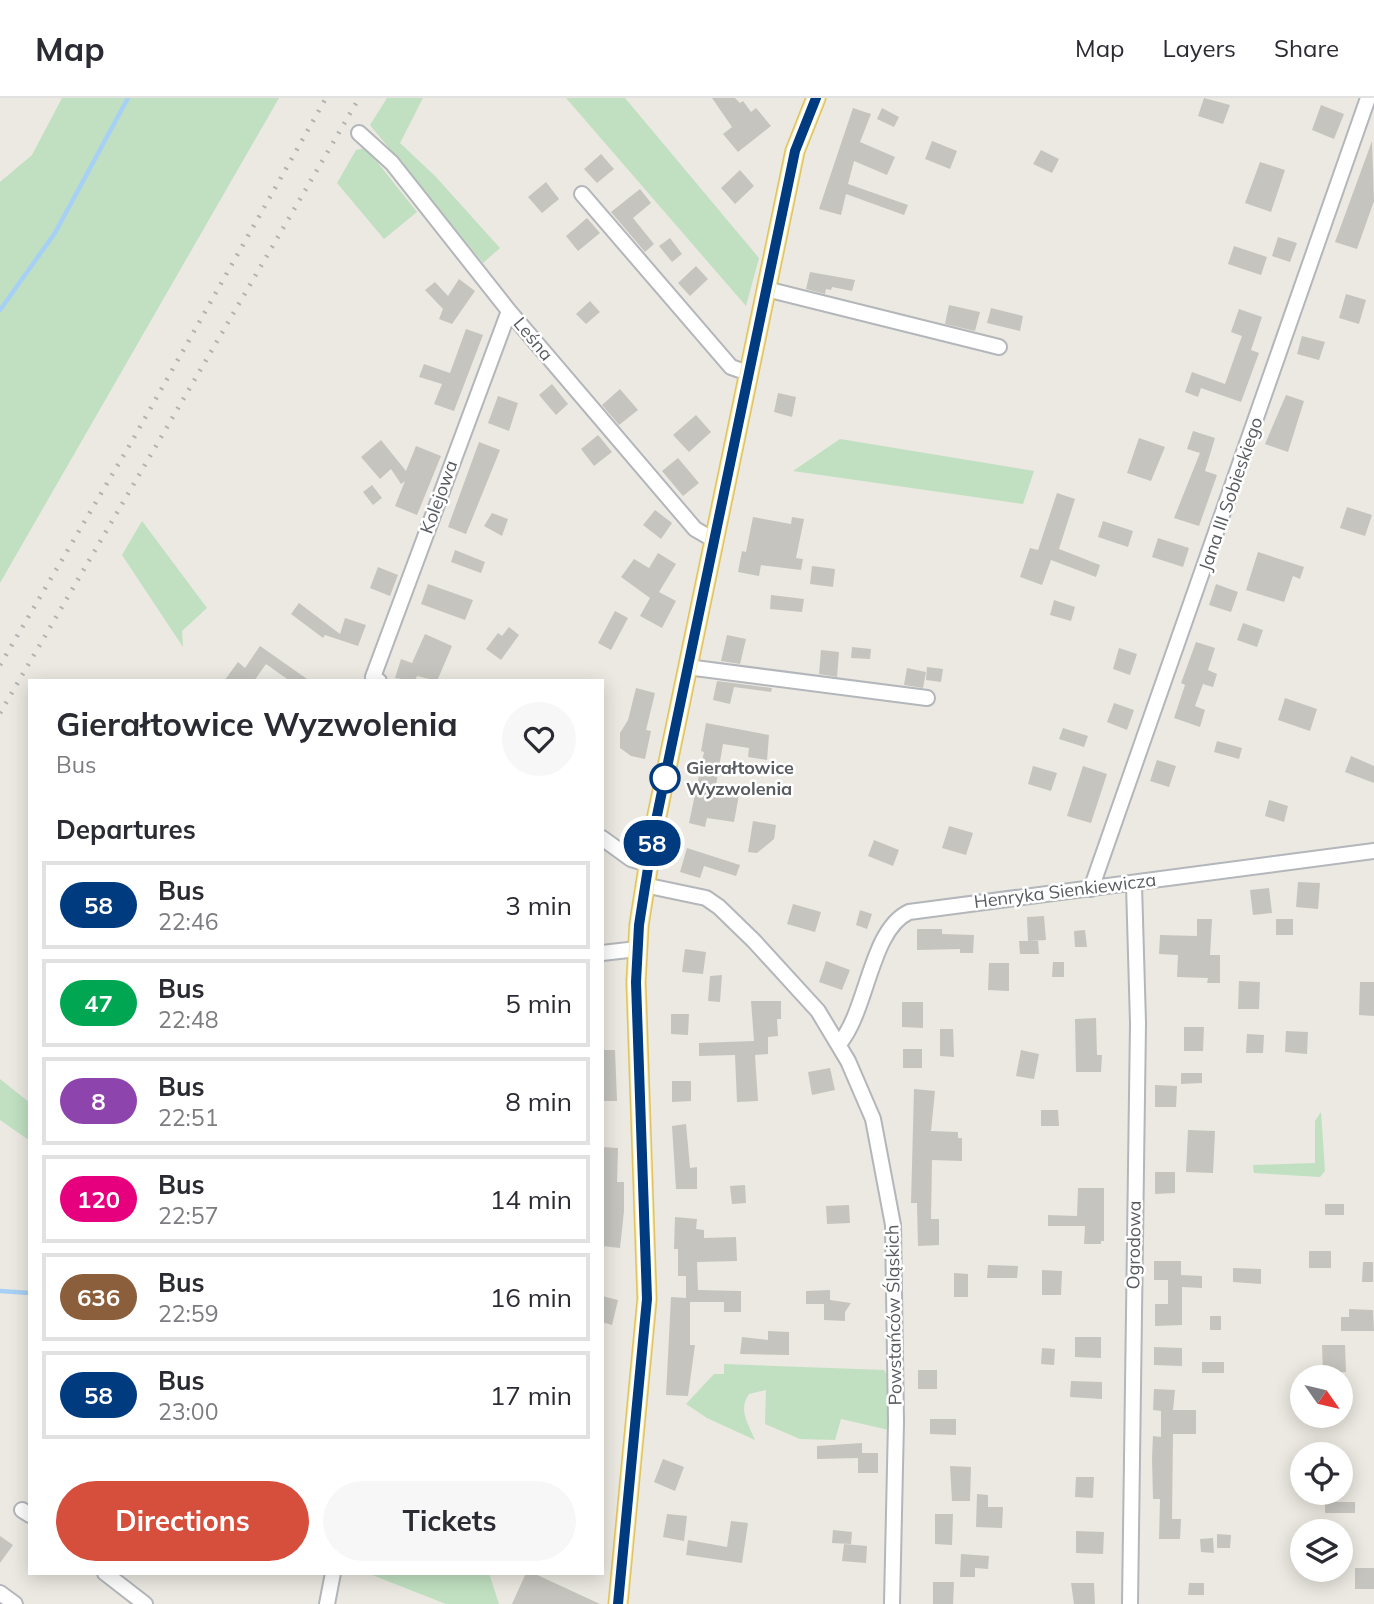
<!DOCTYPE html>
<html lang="en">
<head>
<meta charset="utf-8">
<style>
	body { margin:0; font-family:Mulish,sans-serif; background:#f7f7f7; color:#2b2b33; height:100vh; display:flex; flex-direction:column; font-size:26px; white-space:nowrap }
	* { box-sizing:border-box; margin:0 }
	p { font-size:23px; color:#7c7c81 }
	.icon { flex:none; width:38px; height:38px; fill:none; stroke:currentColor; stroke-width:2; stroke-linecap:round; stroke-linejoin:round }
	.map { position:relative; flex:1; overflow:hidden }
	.sheet { position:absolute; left:28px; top:581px; width:576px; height:896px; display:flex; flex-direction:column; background:#fff; border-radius:0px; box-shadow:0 4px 18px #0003 }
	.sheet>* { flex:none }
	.badge { padding:0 14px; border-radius:23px; font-size:24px; line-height:46px }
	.needle { width:46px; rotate:124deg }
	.tools { position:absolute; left:1290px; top:1267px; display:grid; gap:14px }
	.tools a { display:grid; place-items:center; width:63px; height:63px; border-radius:50%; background:#fff; box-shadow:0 4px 18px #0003; font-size:35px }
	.map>.badge { position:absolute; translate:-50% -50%; box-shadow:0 0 0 4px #fff }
	h2 { padding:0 28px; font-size:26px; line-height:63px }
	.round { display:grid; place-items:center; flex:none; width:74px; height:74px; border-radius:37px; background:#f7f7f7 }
	.head { display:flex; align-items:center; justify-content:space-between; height:119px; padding:0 28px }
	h1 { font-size:33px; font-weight:700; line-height:52px }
	.button { display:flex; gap:14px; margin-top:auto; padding:14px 28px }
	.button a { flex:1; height:80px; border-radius:42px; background:#d54f3c; color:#fff; font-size:28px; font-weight:700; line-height:80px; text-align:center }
	.button a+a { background:#f7f7f7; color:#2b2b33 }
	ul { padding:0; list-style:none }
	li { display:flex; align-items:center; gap:21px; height:88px; margin:0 14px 10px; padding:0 14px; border:4px solid #e1e1e2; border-radius:0px }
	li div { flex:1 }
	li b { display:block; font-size:26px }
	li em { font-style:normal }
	li .badge { min-width:77px; font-weight:700; text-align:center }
	header { display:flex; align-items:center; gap:42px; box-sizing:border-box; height:98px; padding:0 35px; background:#fff; border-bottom:2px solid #e1e1e2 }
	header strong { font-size:33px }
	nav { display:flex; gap:38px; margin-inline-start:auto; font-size:24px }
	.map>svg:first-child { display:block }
	.green { fill:#c0e0c1 }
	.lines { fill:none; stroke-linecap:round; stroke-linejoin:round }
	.stream { stroke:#a7d0f5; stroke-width:4.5 }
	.building { fill:#c6c4be }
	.minor-casing { stroke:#b3b6ba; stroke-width:18 }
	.major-casing { stroke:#e1c364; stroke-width:21 }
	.minor { stroke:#fff; stroke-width:14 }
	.major { stroke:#f6edab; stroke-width:18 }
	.rail { stroke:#b1b2b2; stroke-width:4.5; stroke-dasharray:2 9; stroke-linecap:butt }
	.line-casing { stroke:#fff; stroke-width:16 }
	.line { stroke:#003b80; stroke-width:10 }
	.stop-dot { fill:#fff; stroke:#003b80; stroke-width:3.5 }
	.labels { text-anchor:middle; stroke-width:5; stroke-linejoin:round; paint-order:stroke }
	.street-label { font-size:18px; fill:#595c60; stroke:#fff }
	.stop-label { font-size:18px; font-weight:bold; fill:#595c60; stroke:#fff; text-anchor:start }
</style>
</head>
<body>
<header>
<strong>Map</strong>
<nav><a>Map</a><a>Layers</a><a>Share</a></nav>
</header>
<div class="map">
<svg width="1374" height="1506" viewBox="0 0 1374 1506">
	<rect width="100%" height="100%" fill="#ebe9e1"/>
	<path class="green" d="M62 0H279L0 485V84L32 57Z
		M387 0H423L400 45 435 78 500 150 483 165 370 27Z
		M566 0H625L759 160 746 208Z
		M366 50 417 114 384 141 337 85 356 52Z
		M840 341 1034 373 1023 406 793 373Z
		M142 423 207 510 182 533 183 549 122 457Z
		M0 981 30 1005V1043L0 1022Z
		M1321 1014 1325 1073 1320 1079 1254 1075 1253 1067 1315 1065V1023Z
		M724 1266 884 1272 888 1278 889 1332 841 1321 835 1342 800 1341 765 1326 766 1292 749 1296C738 1312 748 1325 755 1342L707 1320 686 1306 714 1276H724Z
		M367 1475H489L499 1506H446Z"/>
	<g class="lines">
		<path class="stream" d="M0 212 55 135 128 0
			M0 1193 30 1195"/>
	</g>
	<path class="building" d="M712 0H735L740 5 743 3 751 14 756 10 771 28 738 54 723 36 732 29Z
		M1204 0 1230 7 1223 26 1198 18Z
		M1321 7 1344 16 1334 41 1312 32Z
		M853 10 871 16 860 44 895 59 887 77 854 63 848 86 908 107 904 117 846 96 841 117 819 111Z
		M882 10 899 19 894 29 877 21Z
		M932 43 957 53 950 71 925 61Z
		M1372 43 1374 103 1357 151 1335 144Z
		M1041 52 1059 61 1052 75 1033 66Z
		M601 56 614 71 597 85 584 71Z
		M1260 64 1285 72 1271 114 1245 105Z
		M740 72 754 88 735 106 721 90Z
		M546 84 559 101 542 115 528 99Z
		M640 91 651 105 633 120 654 146 645 154 611 114Z
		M587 120 600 135 578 153 566 138Z
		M1278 139 1297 145 1290 164 1272 158Z
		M670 140 682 156 672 164 659 148Z
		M1234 148 1267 159 1261 177 1228 166Z
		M696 168 708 181 690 198 678 185Z
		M810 174 855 182 852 193 832 189 831 192 826 191 825 196 806 191Z
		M459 181 475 193 452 226 439 221 443 211 425 192 435 184 448 198Z
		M1346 196 1366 202 1359 226 1339 220Z
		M590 203 600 214 586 226 576 216Z
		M949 207 980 214 975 233 945 226Z
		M991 210 1023 218 1020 233 987 225Z
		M1239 211 1262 219 1251 252 1259 255 1241 304 1201 290 1198 299 1185 294 1192 274 1225 286 1242 238 1231 234Z
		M466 231 483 237 454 313 434 306 442 286 419 279 424 266 450 275Z
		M1302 238 1325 244 1319 262 1297 256Z
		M552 286 568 306 556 317 539 297Z
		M620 291 638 312 619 327 602 307Z
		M778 295 796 299 792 319 774 314Z
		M1286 297 1304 303 1288 354 1265 346Z
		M498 298 518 305 509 333 488 325Z
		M696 317 711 334 689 354 673 337Z
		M1193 333 1215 340 1205 373 1217 377 1199 428 1174 420 1200 355 1187 351Z
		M598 337 612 354 594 368 581 351Z
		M1139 340 1165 349 1151 383 1127 375Z
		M381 342 406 373 416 348 441 358 417 417 395 408 405 383 401 386 391 371 380 381 361 359Z
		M479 344 500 352 466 436 448 429Z
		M678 360 699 385 683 398 662 373Z
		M372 387 382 400 373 407 363 394Z
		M1057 395 1075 401 1059 451 1100 467 1096 479 1051 462 1042 487 1020 479 1030 450 1038 452Z
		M1347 409 1372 417 1365 438 1340 430Z
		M655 412 672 425 661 441 643 427Z
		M492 415 508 421 502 438 484 428Z
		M753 419 791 426 792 419 804 421 796 460 803 461 801 472 761 467 759 478 738 474 742 453 746 454Z
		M1103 423 1133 433 1128 449 1098 439Z
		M1158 440 1189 450 1183 469 1152 459Z
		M455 452 485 464 481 475 451 464Z
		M1258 454 1304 469 1300 481 1293 478 1284 504 1246 492Z
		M658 455 676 466 659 494 676 503 662 530 640 518 650 500 621 479 634 461 649 470Z
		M812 468 835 471 833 489 810 486Z
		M378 469 398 477 390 498 370 490Z
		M428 486 473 502 465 522 421 506Z
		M1216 486 1238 494 1231 514 1209 507Z
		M771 497 804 501 802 514 770 511Z
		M1054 502 1075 509 1071 523 1050 517Z
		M299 505 340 536 345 520 366 527 358 548 325 537 323 540 291 516Z
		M615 513 628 520 611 552 598 545Z
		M1243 525 1263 532 1257 549 1237 542Z
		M509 529 519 537 501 562 486 551 498 535 502 538Z
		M425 536 452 548 437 583 417 578 415 583 395 580 401 561 412 565Z
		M727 537 746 541 740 566 721 563Z
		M1196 544 1215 550 1208 572 1217 576 1213 589 1203 586 1195 608 1205 612 1200 629 1174 620 1185 587 1181 585Z
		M260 548 310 583H290L266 566 254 583H224L238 564 245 570Z
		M852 549 871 551 870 561 851 560Z
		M1119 550 1137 556 1130 577 1113 571Z
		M821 552 839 554 837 579 819 576Z
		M927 569 943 571 941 584 926 582Z
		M907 570 926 574 923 590 904 587Z
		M717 583 772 590 771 594 734 589 730 606 713 602Z
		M636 590 655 595 646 632 651 633 645 661 631 658 620 650V635L628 622Z
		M1285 600 1317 611 1310 633 1278 622Z
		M1114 605 1134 612 1127 632 1107 624Z
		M706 625 769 637 767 662 748 659 749 650 723 646 715 693 739 697 734 724 707 720 705 729 689 725 704 654 701 653Z
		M1063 630 1088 638 1084 649 1059 641Z
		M1217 643 1242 650 1239 661 1214 654Z
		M1351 658 1374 668V685L1345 674Z
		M1157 662 1176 668 1169 689 1150 683Z
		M1033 668 1057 675 1051 693 1028 686Z
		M1083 668 1107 676 1091 725 1067 718Z
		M1269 702 1288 708 1284 724 1265 718Z
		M753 723 776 727 774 741 757 755 748 754Z
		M949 728 973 735 966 757 942 750Z
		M874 742 899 752 893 768 868 758Z
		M687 750 740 767 736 778 704 768 700 780 680 774Z
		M1298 784 1320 785 1318 811 1296 809Z
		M1269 790 1272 815 1253 817 1250 792Z
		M793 806 821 814 815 834 787 826Z
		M860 812 872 816 867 831 856 827Z
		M1044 818 1046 842 1028 843 1027 819Z
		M1197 821H1212L1210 857H1220V885H1207L1208 880 1177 879 1178 857 1159 856 1160 837 1197 838Z
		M1276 821H1293V837H1276Z
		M917 831H942V836L974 837 973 855H960V851L917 852Z
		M1085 832 1087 849H1075L1074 833Z
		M1019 843H1038L1039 856H1020Z
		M685 851 706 854 703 876 682 874Z
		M826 863 850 872 842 892 819 884Z
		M1053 864H1064V879H1052Z
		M989 865H1009V893L988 892Z
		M722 877 720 904 708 903 710 878Z
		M1239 883 1260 884 1259 911H1238Z
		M1360 884H1374V918L1359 917Z
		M751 903H781V921H777L778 938 768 939V956L755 957 758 1003 737 1004 735 957 699 958V945L754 943Z
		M902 904H923V930L902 929Z
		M671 916H689L688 937 671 936Z
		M1096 920 1097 957H1102L1101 974H1076L1075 921Z
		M1184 929H1204L1203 953H1184Z
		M940 931H953L954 959 940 958Z
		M1286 933 1308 934 1307 956 1285 954Z
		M1247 936 1264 937 1263 955H1246Z
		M903 951H922V970H903Z
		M602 952H615L617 1003H602Z
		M1021 952 1039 956 1034 981 1016 978Z
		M830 970 835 992 812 997 808 974Z
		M1181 975H1202V985L1181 986Z
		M672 983H691V1003L672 1004Z
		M1155 987 1177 988 1176 1009H1155Z
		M914 991 935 993 931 1033 958 1034V1040H962V1063L932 1062 931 1121H939V1147L918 1148 917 1105H911Z
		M1041 1012H1058L1059 1028H1041Z
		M686 1026 690 1070 697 1069V1091H676L672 1028Z
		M1188 1032 1215 1033 1213 1075 1186 1074Z
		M602 1049 618 1050 617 1084H624V1113L620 1150 602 1148Z
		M1155 1074H1175V1095L1155 1096Z
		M745 1087 746 1105 732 1106 730 1088Z
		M1078 1090H1104V1143H1101V1146H1084L1085 1128H1048V1117L1077 1118Z
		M1325 1106H1344V1117H1325Z
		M849 1107 850 1125 827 1126 826 1108Z
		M675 1119 697 1121 696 1131 704 1132V1140L736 1139 737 1163 697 1164 698 1192 741 1193V1214H724V1204H690V1247H695L688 1298 666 1297 671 1199 686 1200V1178H678V1151H674Z
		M1309 1153H1331V1170H1309Z
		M1154 1163H1181V1177L1202 1178V1190L1182 1189V1227L1155 1228V1206H1168V1182H1154Z
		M1363 1164H1373V1184H1362Z
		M988 1167 1018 1168 1017 1180H987Z
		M1233 1170 1261 1171V1186L1233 1184Z
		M1042 1172 1062 1173 1061 1197H1042Z
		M954 1175 968 1176V1199H954Z
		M830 1192V1202L851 1205 845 1214V1223L824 1222V1206H806V1193Z
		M602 1198 618 1202 612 1227 602 1224Z
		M1349 1211 1373 1212 1374 1233H1341V1219H1349Z
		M1210 1218H1221V1232H1210Z
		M768 1233 789 1234V1257L740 1256 742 1239 768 1242Z
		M1075 1239H1101V1260L1075 1259Z
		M1322 1247H1345L1346 1274 1323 1275Z
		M1154 1249 1182 1250V1268L1154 1267Z
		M1042 1250 1055 1251 1054 1267 1041 1266Z
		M1202 1264H1224V1275H1202Z
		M918 1272H937V1291H918Z
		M1071 1283 1102 1284V1301L1070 1299Z
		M1154 1291 1175 1292 1173 1312H1196V1336H1173L1172 1421H1181L1180 1441H1159L1160 1401H1153L1152 1360 1153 1338 1161 1339V1313L1153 1312Z
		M930 1321H956V1337L930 1336Z
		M862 1345V1355H878V1375H858V1360L817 1361V1348Z
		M663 1361 684 1369 675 1393 654 1384Z
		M950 1368 971 1369 970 1403H952Z
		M1076 1379H1094L1093 1400 1075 1399Z
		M977 1396 988 1397V1409H1003L1002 1430 976 1429Z
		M1325 1404H1355V1415H1325Z
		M667 1416 687 1418 684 1443 663 1439Z
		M935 1416H953L952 1447 935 1446Z
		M731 1423 748 1425 742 1465 686 1457 688 1442 727 1449Z
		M833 1432 852 1434 851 1446 832 1445Z
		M1076 1433 1104 1434 1103 1456 1076 1455Z
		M1217 1436 1231 1437 1230 1450H1217Z
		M0 1438 13 1447 0 1465Z
		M1213 1440 1214 1455 1201 1454 1200 1441Z
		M844 1446 867 1448 866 1465 842 1463Z
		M961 1456 989 1458 988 1471 975 1470V1479H960Z
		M1355 1470H1374V1491H1355Z
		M526 1475H533L600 1506H512Z
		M933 1484H954L953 1506H933Z
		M1071 1485H1094L1095 1506H1074Z
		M1189 1485H1204V1497H1188Z"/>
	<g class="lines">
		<g class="minor-casing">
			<path id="minor" d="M359 35 392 65 509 213 695 431 714 442
				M582 96 731 269 748 275
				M766 191 999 249
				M687 569 927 600
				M379 583 373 579 509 213
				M602 740 631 761 648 766
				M644 787 706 800 719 809 754 843 818 913 848 963 873 1021 893 1127 896 1324 892 1506
				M1091 791 1368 0
				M602 855 637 851
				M839 946C868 912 870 832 909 814L1374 753
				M22 1412 30 1417
				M105 1475 145 1506
				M0 1495 15 1506
				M327 1506 333 1475
				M1130 1506 1138 925 1134 787"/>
		</g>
		<g class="major-casing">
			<path id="major" d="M618 1506 647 1201 636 884 639 827 654 732 795 53 816 0"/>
		</g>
		<use href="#minor" class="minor"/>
		<use href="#major" class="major"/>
		<path class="rail" d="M0 567 132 343 326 0
			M0 615 359 0"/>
	</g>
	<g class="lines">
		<g class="line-casing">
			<path id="line" d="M618 1506 647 1201 636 884 639 827 654 732 795 53 816 0"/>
		</g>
		<use href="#line" class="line"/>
	</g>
	<circle class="stop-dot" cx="665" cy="680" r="14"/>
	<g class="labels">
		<g class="street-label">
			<text transform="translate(533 241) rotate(50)" y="6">Leśna</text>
			<text transform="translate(1231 396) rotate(-71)" y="6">Jana III Sobieskiego</text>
			<text transform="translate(439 399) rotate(-70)" y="6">Kolejowa</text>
			<text transform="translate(1065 793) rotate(-7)" y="6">Henryka Sienkiewicza</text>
			<text transform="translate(1134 1147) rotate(-89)" y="6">Ogrodowa</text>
			<text transform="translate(894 1217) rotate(-91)" y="6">Powstańców Śląskich</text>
		</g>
		<g class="stop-label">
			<text x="686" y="676">Gierałtowice<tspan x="686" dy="21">Wyzwolenia</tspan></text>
		</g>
	</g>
</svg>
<div class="tools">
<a><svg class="needle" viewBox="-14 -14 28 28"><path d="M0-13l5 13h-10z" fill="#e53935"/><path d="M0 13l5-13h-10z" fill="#7c7c81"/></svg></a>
<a><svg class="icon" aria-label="locate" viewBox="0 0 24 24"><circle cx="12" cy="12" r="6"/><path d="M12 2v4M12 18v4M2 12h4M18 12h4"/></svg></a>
<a><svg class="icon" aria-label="layers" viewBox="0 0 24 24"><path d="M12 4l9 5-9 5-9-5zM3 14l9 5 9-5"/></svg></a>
</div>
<b class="badge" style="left:652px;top:745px;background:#003b80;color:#fff">58</b>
<section class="sheet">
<div class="head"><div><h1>Gierałtowice Wyzwolenia</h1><p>Bus</p></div><a class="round"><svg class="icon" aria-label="heart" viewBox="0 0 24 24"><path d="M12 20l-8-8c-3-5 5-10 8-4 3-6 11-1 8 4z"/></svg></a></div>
<h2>Departures</h2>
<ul>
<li><span class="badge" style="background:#003b80;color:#fff">58</span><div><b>Bus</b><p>22:46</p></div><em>3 min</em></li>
<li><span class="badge" style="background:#00a651;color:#fff">47</span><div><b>Bus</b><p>22:48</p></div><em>5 min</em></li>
<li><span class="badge" style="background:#8e44ad;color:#fff">8</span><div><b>Bus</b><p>22:51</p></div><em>8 min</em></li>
<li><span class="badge" style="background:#e6007e;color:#fff">120</span><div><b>Bus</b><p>22:57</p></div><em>14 min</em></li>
<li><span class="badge" style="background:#8b5e3c;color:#fff">636</span><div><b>Bus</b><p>22:59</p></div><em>16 min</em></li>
<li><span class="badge" style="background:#003b80;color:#fff">58</span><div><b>Bus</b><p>23:00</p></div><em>17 min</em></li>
</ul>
<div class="button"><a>Directions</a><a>Tickets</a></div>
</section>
</div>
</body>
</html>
